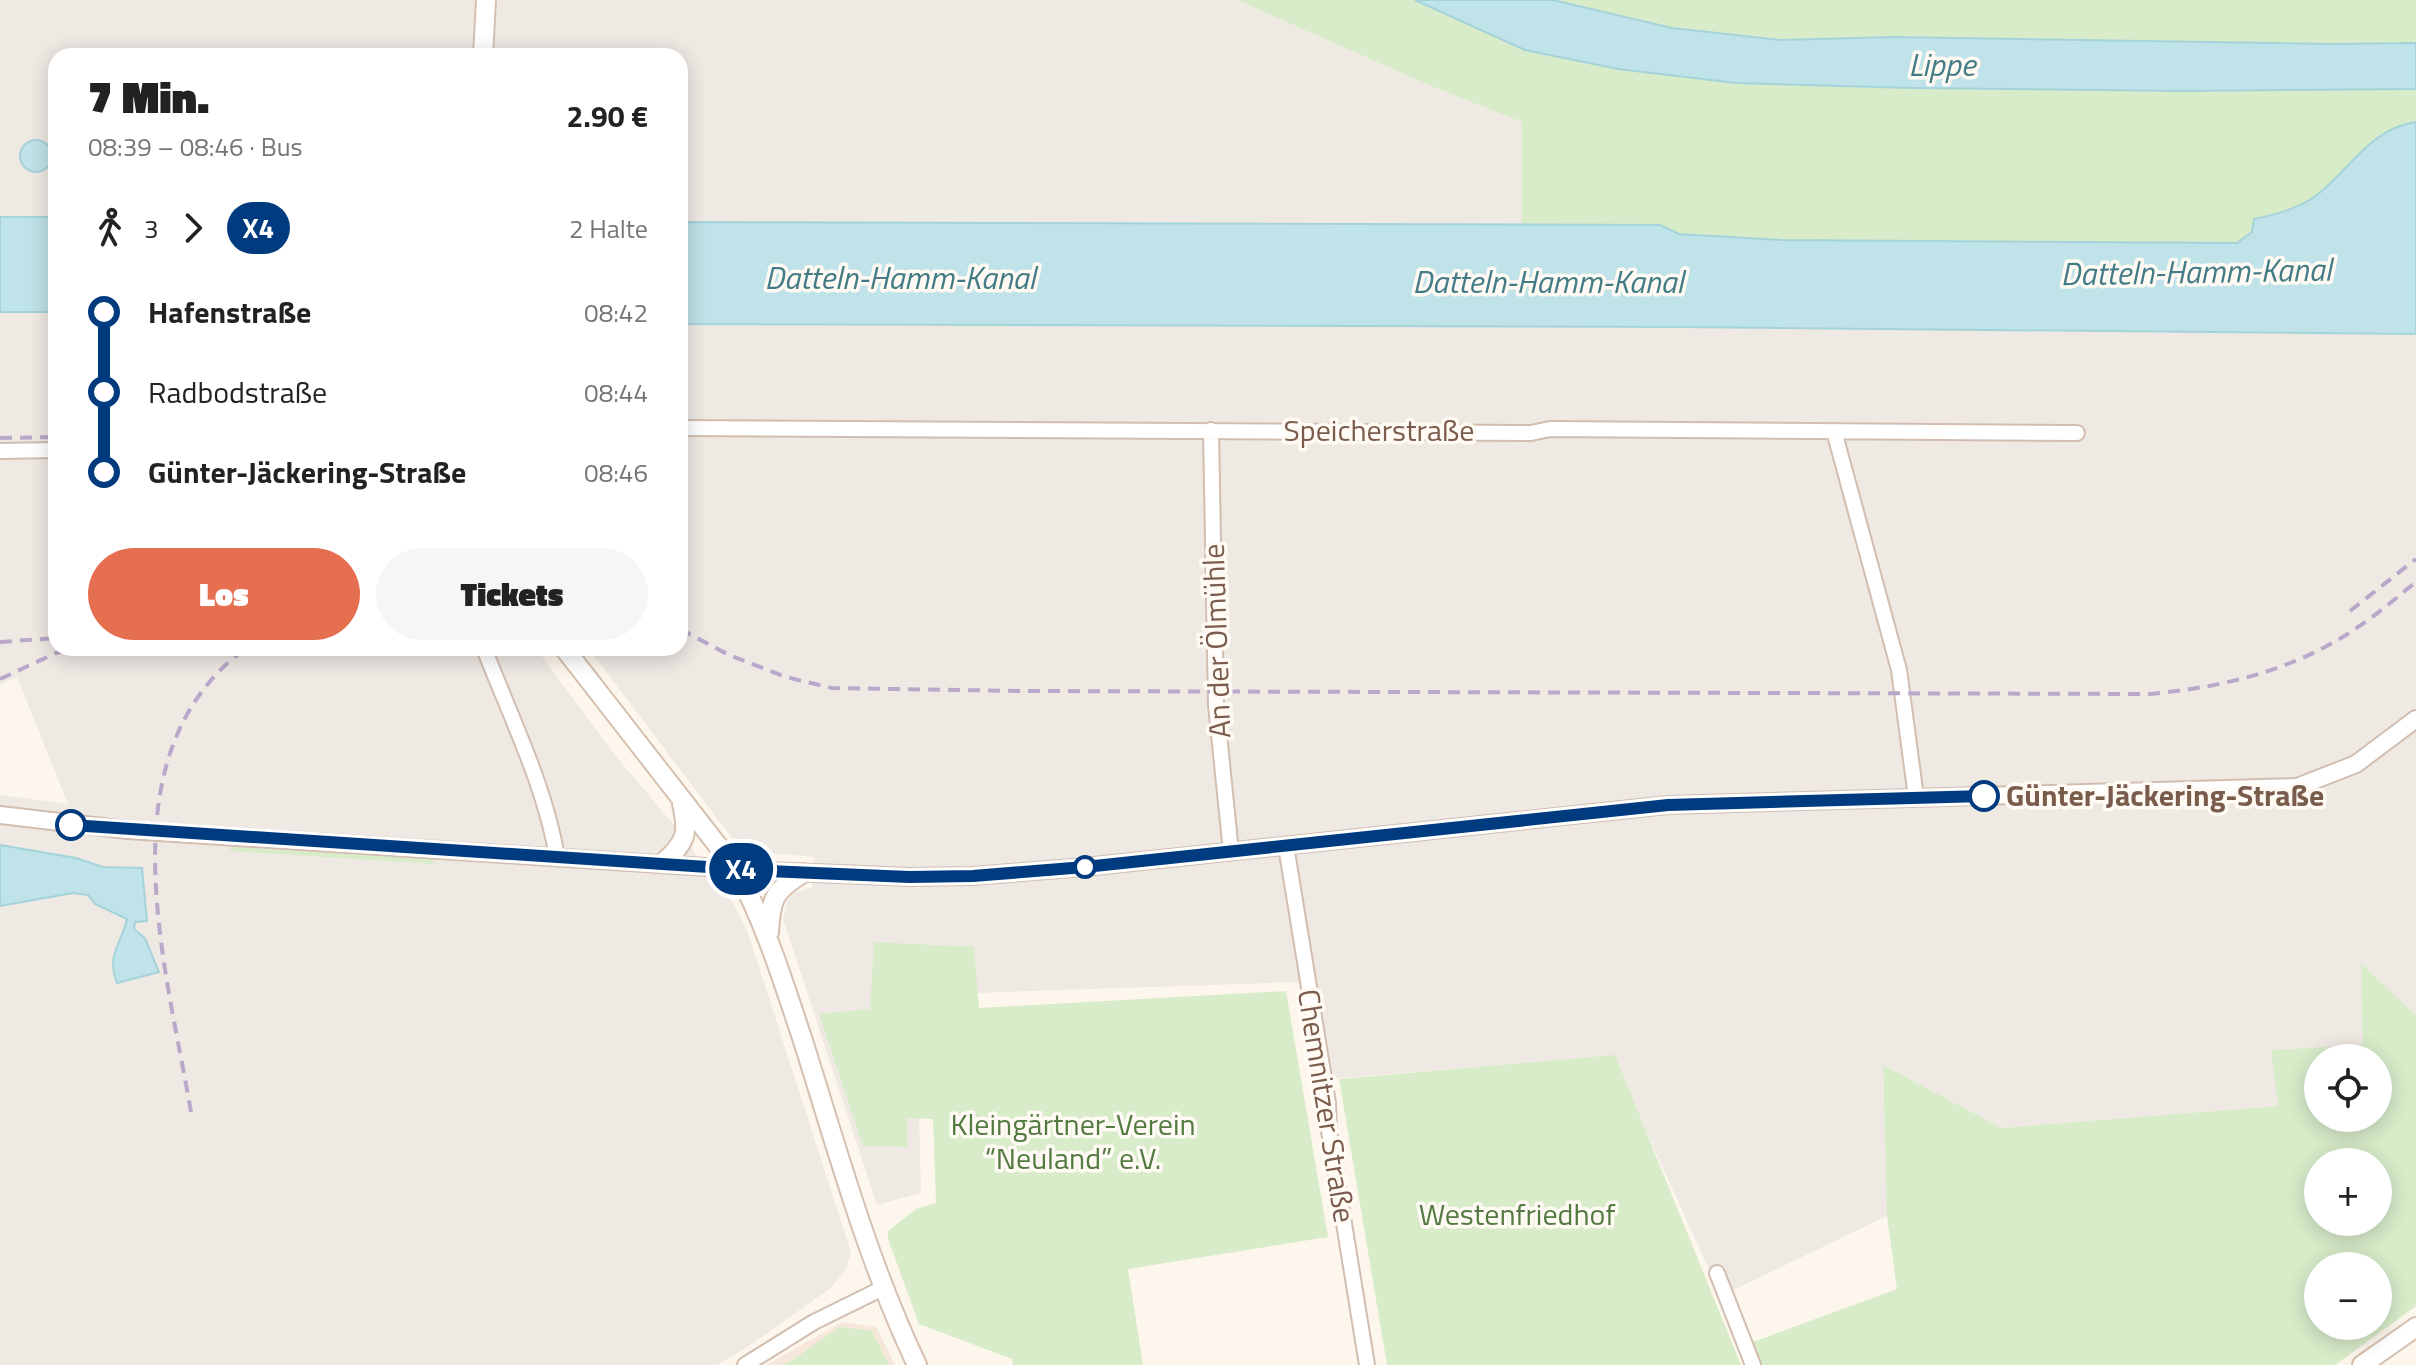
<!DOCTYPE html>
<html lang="de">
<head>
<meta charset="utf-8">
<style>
	body { margin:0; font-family:"Titillium Web",sans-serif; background:#f6f6f6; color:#222; height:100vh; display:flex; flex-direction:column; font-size:30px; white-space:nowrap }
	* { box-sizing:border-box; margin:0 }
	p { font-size:26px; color:#767676 }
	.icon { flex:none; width:44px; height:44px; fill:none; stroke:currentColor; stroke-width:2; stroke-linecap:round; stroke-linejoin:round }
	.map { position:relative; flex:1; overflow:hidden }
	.side { position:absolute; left:48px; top:48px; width:640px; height:608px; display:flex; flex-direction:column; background:#fff; border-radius:24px; box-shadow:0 4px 20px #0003 }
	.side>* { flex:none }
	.badge { padding:0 16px; border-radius:26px; font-size:28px; line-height:52px }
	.controls { position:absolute; left:2304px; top:1044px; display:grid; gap:16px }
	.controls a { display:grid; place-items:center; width:88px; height:88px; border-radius:50%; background:#fff; box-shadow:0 4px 20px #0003; font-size:40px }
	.map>.badge { position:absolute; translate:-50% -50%; box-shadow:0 0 0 4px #fff }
	.legs { display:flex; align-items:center; gap:12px; height:88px; padding:0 40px; font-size:26px }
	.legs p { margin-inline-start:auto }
	.overview { display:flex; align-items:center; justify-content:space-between; height:136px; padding:0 40px }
	h1 { font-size:44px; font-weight:800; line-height:60px }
	.cta { display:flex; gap:16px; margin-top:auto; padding:16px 40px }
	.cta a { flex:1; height:92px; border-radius:48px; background:#e76f51; color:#fff; font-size:32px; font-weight:800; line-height:92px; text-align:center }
	.cta a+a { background:#f6f6f6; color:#222 }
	ul { padding:0 40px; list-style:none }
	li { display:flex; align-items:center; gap:28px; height:80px; font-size:30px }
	li i { display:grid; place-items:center; width:12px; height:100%; margin:0 10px; background:currentColor }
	li i::after { content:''; width:20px; height:20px; margin:-10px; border:6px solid; border-radius:50%; background:#fff }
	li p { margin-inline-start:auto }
	li:first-child i { background:linear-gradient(#0000 50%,currentColor 0) }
	li:last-child i { background:linear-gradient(currentColor 50%,#0000 0) }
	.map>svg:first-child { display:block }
	.residential { fill:#f5e8da }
	.industrial { fill:#efe9e4 }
	.green { fill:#d8ecc9; fill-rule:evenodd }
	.water { fill:#bfe3e8; stroke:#a5d3da; stroke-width:2 }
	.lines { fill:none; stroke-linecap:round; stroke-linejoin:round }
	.minor-casing { stroke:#d1beb0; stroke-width:18 }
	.tertiary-casing { stroke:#d1beb0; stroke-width:20 }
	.secondary-casing { stroke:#d6c0b0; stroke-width:22 }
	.minor { stroke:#fff; stroke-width:14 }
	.tertiary { stroke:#fff; stroke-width:16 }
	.secondary { stroke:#fff; stroke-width:18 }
	.rail { stroke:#b9a8c9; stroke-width:4; stroke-dasharray:12 8; stroke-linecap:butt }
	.line-1-casing { stroke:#fff; stroke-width:18 }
	.line-1 { stroke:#003b80; stroke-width:12 }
	.stop-1-dot { fill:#fff; stroke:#003b80; stroke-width:4 }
	.labels { text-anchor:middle; stroke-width:7; stroke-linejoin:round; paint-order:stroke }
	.street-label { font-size:30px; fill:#7a5c4d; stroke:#fffaf3 }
	.stop-label { font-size:30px; font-weight:bold; fill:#7a5c4d; stroke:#fffaf3; text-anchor:start }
	.park-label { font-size:30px; fill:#537a41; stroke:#fffaf3 }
	.water-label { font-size:32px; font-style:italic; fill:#437c86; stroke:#fffaf3 }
</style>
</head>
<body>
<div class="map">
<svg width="2416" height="1365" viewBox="0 0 2416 1365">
	<rect width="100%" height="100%" fill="#fdf6ec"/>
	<path class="residential" d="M842 1322 876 1327 895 1365H766Z"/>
	<path class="industrial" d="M0 0H1237L1431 86 1523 122 1522 225 680 222V56H56V217H0Z
		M0 312H56V648H536L610 749 673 824 733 903 747 930 851 1252 846 1269 832 1287 752 1344 717 1365H0V795L68 804 17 677 0 685Z
		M680 324 1678 327 2416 334V1095L2378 1058H2318V1103L2002 1128 1883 1065 1887 1216 1721 1296 1612 1056 1315 1080 1298 982 916 995 921 1193 877 1205 783 919 788 899 796 892 812 888 814 857 748 851 739 847 588 648H680Z"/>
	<path class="green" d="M1237 0H1415L1526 50 1618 69 1912 88 2182 91 2416 89V122C2368 133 2353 167 2317 195 2299 209 2277 215 2254 219L2253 232 2237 243 1780 240 1679 234 1660 225H1522V122L1431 86Z
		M1553 0H2416V43L2330 44 1893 37 1780 40 1672 28Z
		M231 847 432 859 434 864 230 851Z
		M874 942 974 947 979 1008 1286 991 1328 1237 1128 1269 1143 1365H1013L1012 1359 919 1324 888 1239V1231L916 1209 936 1203 933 1119 907 1118V1147L863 1146 819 1014 870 1009Z
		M2361 963 2416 1016V1306L2335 1365H1753L1745 1345 1897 1289 1887 1216 1883 1065 2002 1128 2278 1106 2271 1050 2363 1045ZM2318 1058H2378V1118H2318ZM2318 1162H2378V1222H2318ZM2318 1266H2378V1326H2318Z
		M1615 1055 1741 1365H1387L1339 1079Z
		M840 1327 872 1331 889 1365H785Z"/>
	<path class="water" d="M1415 0H1553L1672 28 1780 40 1893 37 2330 44 2416 43V89L2182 91 1912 88 1736 83 1618 69 1525 50Z
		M2416 122V334L1678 327 680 324V222L1660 225 1679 234 1780 240 2237 243 2252 232 2254 219C2276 215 2298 209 2317 195 2350 169 2371 128 2416 122Z
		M20 156a16 16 0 1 1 32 0a16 16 0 1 1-32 0Z
		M0 217H56V312H0Z
		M0 845 76 858 103 867 142 868 147 921 135 922 134 929 145 938 159 972 117 983C106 955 121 945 127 919L95 904 88 895 73 893 0 906Z"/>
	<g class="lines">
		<g class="minor-casing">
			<path id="minor" d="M680 428 1531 433 1550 429 2077 433
				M1211 430 1216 705 1231 852
				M1834 431 1899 670 1916 797
				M0 451 56 450
				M484 648C510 716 545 785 557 857
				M1286 846 1328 1103 1329 1131 1367 1365
				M1717 1273 1753 1365
				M745 1365 814 1322 883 1288"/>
		</g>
		<g class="tertiary-casing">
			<path id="tertiary" d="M0 815 128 830 768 871 909 877 973 876 1085 867 1668 805 2297 787 2356 764 2416 719"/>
		</g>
		<g class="secondary-casing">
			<path id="secondary" d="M483 56 486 0
				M564 648 736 869C766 925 784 984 804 1044 838 1152 868 1262 917 1365
				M663 863C686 842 689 834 682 804
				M769 932C771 898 774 891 803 873
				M2362 1365 2416 1327"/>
		</g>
		<use href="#minor" class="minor"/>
		<use href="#tertiary" class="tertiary"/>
		<use href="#secondary" class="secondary"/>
		<path class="rail" d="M0 438 56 437
			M2350 611 2416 559
			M680 629 729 655 786 677 832 688 1024 691 2150 694C2224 687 2296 670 2358 627 2378 614 2397 597 2416 582
			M0 642 56 638
			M0 679 56 653 77 648
			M191 1112C166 965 102 754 246 648"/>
	</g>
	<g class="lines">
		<g class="line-1-casing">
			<path id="line-1" d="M71 825 768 871 909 877 973 876 1085 867 1668 805 1984 796"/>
		</g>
		<use href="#line-1" class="line-1"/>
	</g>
	<g class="stop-1-dot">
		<circle cx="1984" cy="796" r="14"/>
		<circle cx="71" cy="825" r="14"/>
		<circle cx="1085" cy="867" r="10"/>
	</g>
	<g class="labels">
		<g class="street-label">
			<text x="1379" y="441">Speicherstraße</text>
			<text transform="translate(1217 641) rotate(-92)" y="10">An der Ölmühle</text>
			<text transform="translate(1326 1106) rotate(81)" y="10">Chemnitzer Straße</text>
		</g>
		<g class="stop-label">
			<text x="2006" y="806">Günter-Jäckering-Straße</text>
		</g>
		<g class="park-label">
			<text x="1073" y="1135">Kleingärtner-Verein<tspan x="1073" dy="34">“Neuland” e.V.</tspan></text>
			<text x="1517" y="1225">Westenfriedhof</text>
		</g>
		<g class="water-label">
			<text x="1942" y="76">Lippe</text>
			<text transform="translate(2196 272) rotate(-1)" y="11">Datteln-Hamm-Kanal</text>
			<text x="900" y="289">Datteln-Hamm-Kanal</text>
			<text x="1548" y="293">Datteln-Hamm-Kanal</text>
		</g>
	</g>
</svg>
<div class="controls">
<a><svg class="icon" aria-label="locate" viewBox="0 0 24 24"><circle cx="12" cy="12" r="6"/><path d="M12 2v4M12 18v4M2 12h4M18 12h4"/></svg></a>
<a>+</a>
<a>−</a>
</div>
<b class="badge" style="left:741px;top:869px;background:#003b80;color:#fff">X4</b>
<section class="side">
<div class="overview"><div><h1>7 Min.</h1><p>08:39 – 08:46 · Bus</p></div><b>2.90 €</b></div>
<div class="legs"><svg class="icon" aria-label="walk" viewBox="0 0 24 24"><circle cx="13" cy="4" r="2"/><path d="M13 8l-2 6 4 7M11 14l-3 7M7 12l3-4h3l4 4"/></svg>3<svg class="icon" aria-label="forward" viewBox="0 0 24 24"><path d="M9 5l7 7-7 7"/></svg><b class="badge" style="background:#003b80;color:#fff">X4</b><p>2 Halte</p></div>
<ul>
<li><i style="color:#003b80"></i><b>Hafenstraße</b><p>08:42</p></li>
<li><i style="color:#003b80"></i><span>Radbodstraße</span><p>08:44</p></li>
<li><i style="color:#003b80"></i><b>Günter-Jäckering-Straße</b><p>08:46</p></li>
</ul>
<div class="cta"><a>Los</a><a>Tickets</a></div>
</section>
</div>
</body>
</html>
